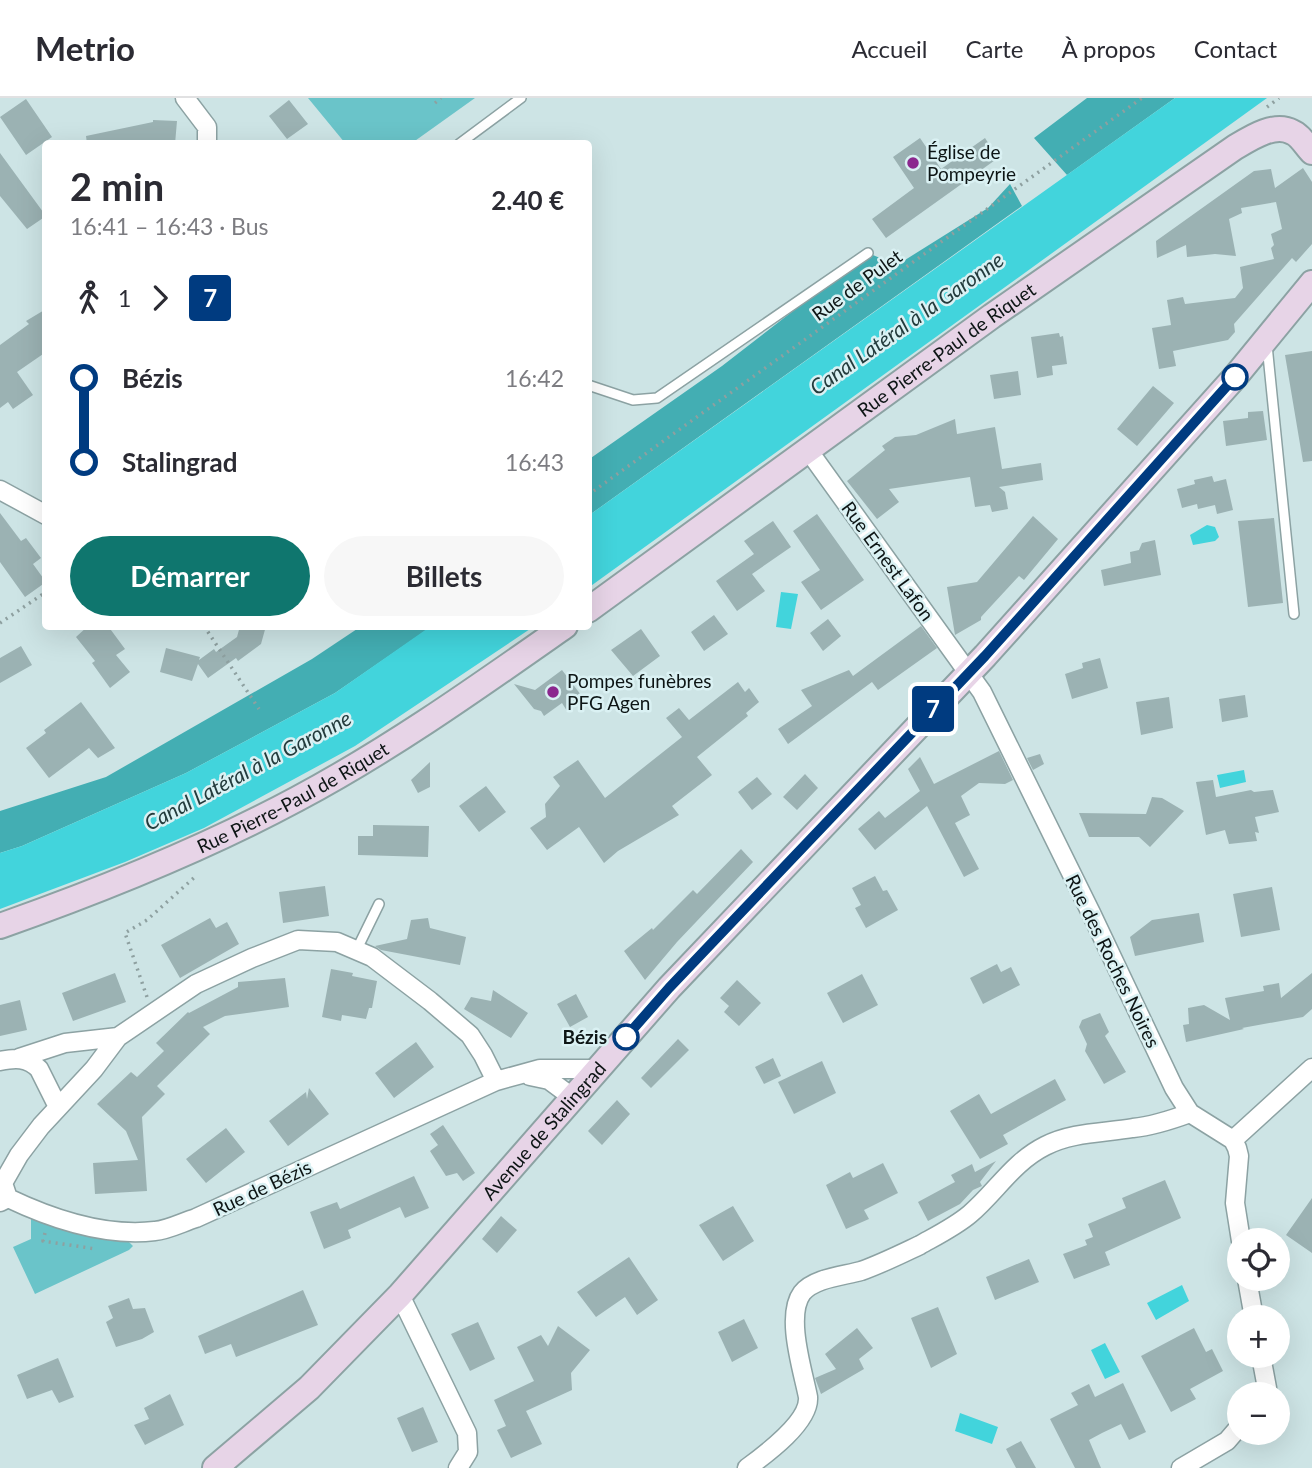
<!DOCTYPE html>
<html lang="fr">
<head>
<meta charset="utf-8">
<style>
	body { margin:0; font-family:Lato,sans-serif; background:#f7f7f7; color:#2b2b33; height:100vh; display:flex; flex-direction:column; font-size:26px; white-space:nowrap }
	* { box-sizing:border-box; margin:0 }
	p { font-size:23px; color:#7c7c81 }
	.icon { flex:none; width:38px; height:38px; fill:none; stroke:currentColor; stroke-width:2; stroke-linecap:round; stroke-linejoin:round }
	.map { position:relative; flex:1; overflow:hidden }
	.panel { position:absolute; left:42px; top:42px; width:550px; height:490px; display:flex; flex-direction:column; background:#fff; border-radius:7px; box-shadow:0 7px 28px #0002 }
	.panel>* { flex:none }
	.badge { padding:0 14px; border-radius:5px; font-size:24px; line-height:46px }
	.tools { position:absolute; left:1227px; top:1130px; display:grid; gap:14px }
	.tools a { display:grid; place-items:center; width:63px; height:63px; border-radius:50%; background:#fff; box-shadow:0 7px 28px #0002; font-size:35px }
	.map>.badge { position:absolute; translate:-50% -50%; box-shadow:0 0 0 4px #fff }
	.legs { display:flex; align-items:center; gap:10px; height:77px; padding:0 28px; font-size:23px }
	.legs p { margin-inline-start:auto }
	.headline { display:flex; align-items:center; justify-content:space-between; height:119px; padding:0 28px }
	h1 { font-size:38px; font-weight:700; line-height:52px }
	.button { display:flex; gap:14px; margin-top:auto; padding:14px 28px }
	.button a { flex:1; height:80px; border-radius:42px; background:#0f766e; color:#fff; font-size:28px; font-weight:700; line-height:80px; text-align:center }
	.button a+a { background:#f7f7f7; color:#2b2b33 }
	ul { padding:0 28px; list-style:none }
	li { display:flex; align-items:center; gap:24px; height:84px; font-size:26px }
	li i { display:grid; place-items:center; width:10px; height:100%; margin:0 9px; background:currentColor }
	li i::after { content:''; width:18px; height:18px; margin:-9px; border:5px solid; border-radius:50%; background:#fff }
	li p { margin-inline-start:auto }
	li:first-child i { background:linear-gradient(#0000 50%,currentColor 0) }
	li:last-child i { background:linear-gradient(currentColor 50%,#0000 0) }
	header { display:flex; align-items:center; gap:42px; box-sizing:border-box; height:98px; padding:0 35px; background:#fff; border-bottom:2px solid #e1e1e2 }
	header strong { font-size:33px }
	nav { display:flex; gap:38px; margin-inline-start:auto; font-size:24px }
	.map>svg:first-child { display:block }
	.green { fill:#6ac4c9 }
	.forest { fill:#43aeb3 }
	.water { fill:#42d4dc }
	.building { fill:#9bb2b3 }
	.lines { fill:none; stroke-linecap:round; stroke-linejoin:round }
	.lane-casing { stroke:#8ca2a3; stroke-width:12 }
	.street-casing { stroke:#8ca2a3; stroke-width:21 }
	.secondary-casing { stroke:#8ca2a3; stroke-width:28 }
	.path { stroke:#8ea0a0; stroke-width:3.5; stroke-dasharray:2 5; stroke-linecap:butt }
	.lane { stroke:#fff; stroke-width:9 }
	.street { stroke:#fff; stroke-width:18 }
	.secondary { stroke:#e7d4e7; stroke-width:24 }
	.line-1-casing { stroke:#fff; stroke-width:16 }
	.line-1 { stroke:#003b80; stroke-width:10 }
	.poi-dot { fill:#8b278e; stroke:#daf1f3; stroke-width:2.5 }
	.stop-1-dot { fill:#fff; stroke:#003b80; stroke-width:3.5 }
	.labels { text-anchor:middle; stroke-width:5; stroke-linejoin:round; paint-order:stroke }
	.poi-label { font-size:19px; fill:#0d1515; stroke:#daf1f3; text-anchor:start }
	.street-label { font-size:19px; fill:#0d1515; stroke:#daf1f3 }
	.stop-label { font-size:19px; font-weight:bold; fill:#0d1515; stroke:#daf1f3; text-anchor:end }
	.water-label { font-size:21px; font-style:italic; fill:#233b3c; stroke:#daf1f3 }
</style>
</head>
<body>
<header>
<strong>Metrio</strong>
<nav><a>Accueil</a><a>Carte</a><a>À propos</a><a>Contact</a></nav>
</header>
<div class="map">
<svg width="1312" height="1370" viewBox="0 0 1312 1370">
	<rect width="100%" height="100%" fill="#cde4e5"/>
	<path class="green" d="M308 0H475L412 45H345Z
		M31 1120 95 1138 127 1142 133 1148 129 1152 35 1196 13 1149 31 1141Z"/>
	<path class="forest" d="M1087 0H1175L1067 77 1034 40Z
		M1010 86 1022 108 588 418V362L722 268 868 155 897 167 988 110Z
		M360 529H431L335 595 186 675 22 748 0 755V713L106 679 312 561Z"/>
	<path class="water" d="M1175 0H1267L588 490V418Z
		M1207 427 1215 429 1219 439 1215 443 1193 447 1190 437Z
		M781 494 798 496 791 531 776 529Z
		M431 528 533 529 355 648 204 730 125 764 0 811V755L22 748 186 675 335 595Z
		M1244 672 1246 684 1220 690 1217 677Z
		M1182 1187 1189 1203 1156 1222 1147 1205Z
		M1105 1245 1120 1274 1105 1281 1091 1252Z
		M960 1315 998 1329 992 1346 955 1333Z"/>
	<path class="building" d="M26 1 52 39 26 57 0 19Z
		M289 2 308 26 287 41 269 18Z
		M153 22 177 23 175 46H87L86 38 153 24Z
		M920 40 941 71 985 40 998 60 886 140 872 121 914 90 893 59Z
		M0 55 46 118 27 131 0 98Z
		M1303 70 1312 84V146L1296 164 1292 160 1234 226 1235 234 1228 242 1173 253 1176 268 1159 271 1152 230 1171 227 1167 202 1183 199 1185 206 1235 200 1243 190 1240 169 1274 161 1271 150 1274 147 1271 136 1282 131 1276 104 1241 110 1242 115 1229 121 1236 158 1215 156 1187 159 1186 147 1157 160 1156 143 1254 73 1271 71 1275 90Z
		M46 211V254L17 274 33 297 13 311 8 304 0 310V247L29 226 26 223Z
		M1059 235 1060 239 1063 238 1067 266 1052 268 1053 277 1037 280 1031 239Z
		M1312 253V363L1303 364 1285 257Z
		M1018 273 1021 297 994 301 990 277Z
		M1153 288 1174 305 1137 348 1117 331Z
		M1263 313 1267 342 1226 348 1223 323 1248 320V314Z
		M955 321 957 336 995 329 1002 371 1041 365 1043 382 999 389 1005 394 1008 411 992 414 990 407 975 409 970 379 889 391 899 404 877 421 847 383 885 352 882 348 895 339 916 337Z
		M1212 378 1214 384 1226 381 1233 412 1217 416 1215 407 1198 411 1197 406 1182 410 1177 391 1195 386 1194 382Z
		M0 415 21 443 26 440 41 460 33 466 46 484 25 499 0 464Z
		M817 416 864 482 821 512 801 484 820 472 793 433Z
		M1033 418 1058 441 1024 482 1019 478 981 519V522L955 537 947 489 977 484Z
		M1274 420 1283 505 1248 509 1238 423Z
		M773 423 791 449 752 476 765 493 737 513 716 483 754 456 744 443Z
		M1155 442 1161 477 1104 488 1101 472 1131 465 1130 454 1139 452 1142 445Z
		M714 517 728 536 704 553 691 534Z
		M828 521 841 538 823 553 810 535Z
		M88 528H108L125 551 116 557 130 574 110 590 92 565 95 563 76 539Z
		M240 528H266L261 546 238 563 236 560 208 580 198 566 192 583 160 574 166 550 200 559 199 562 214 551 216 554 237 539Z
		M921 528 937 550 878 592 872 584 788 646 778 631 812 608 801 592 849 572 853 578Z
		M641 531 660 558 633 578 611 552Z
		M21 548 32 567 0 585V560Z
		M1100 560 1108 590 1072 601 1065 576 1083 570 1082 565Z
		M562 572 584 601 567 613 562 605 544 618 541 613 534 611 514 586 535 592Z
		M738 584 745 594 749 590 759 604 746 615 748 618 697 659 712 677 672 708 679 717 618 753 604 765 579 729 547 752 530 730 546 719 545 706 560 688 553 679 578 662 605 700 682 639 666 620 679 610 689 622Z
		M1245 597 1248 619 1222 624 1219 601Z
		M1169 599 1173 630 1141 637 1136 604Z
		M81 604 115 650 98 660 89 650 49 680 26 650 46 635 44 632Z
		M999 653 1013 682 1005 686 979 685 961 698 970 717 955 725 979 771 964 779 927 708 875 752 858 731 879 713 885 720 920 693 908 671 920 659 934 686Z
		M1040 656 1044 666 1033 672 1027 660Z
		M430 664V689L418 695 411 682Z
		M805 676 818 690 797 712 783 699Z
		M757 679 772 696 752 712 738 694Z
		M1213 682 1216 699 1251 692 1254 694 1273 692 1279 714 1255 719 1259 735 1255 734 1257 743 1229 746 1225 732 1206 737 1196 684Z
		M486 688 506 714 479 734 459 708Z
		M1152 699 1162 700 1184 713 1150 749 1139 739H1089L1079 715 1146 716Z
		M373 727 429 728 428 759 358 757V738H373Z
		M741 751 753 764 677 844 645 882 624 853 652 830 653 832 693 792 697 796Z
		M875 778 883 793 887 792 898 812 866 830 855 810 861 807 852 790Z
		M325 788 329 818 283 825 279 794Z
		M1272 789 1280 832 1241 839 1233 796Z
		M1199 815 1204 844 1135 858 1130 839 1152 822Z
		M210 820 216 830 227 824 239 846 180 880 161 847Z
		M428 820 430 830 466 839 460 867 381 852 375 848 407 841 411 822Z
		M997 866 1001 874 1011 869 1020 887 983 906 970 880Z
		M331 871 353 875 352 878 377 883 372 910H369L366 921 342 917 341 923 322 919Z
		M115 875 126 904 73 923 62 895Z
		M1312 875V911L1303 919 1242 930 1244 931 1186 944 1183 927 1189 926 1188 910 1204 907 1230 922 1225 900 1264 893 1263 888 1279 885 1281 900Z
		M862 876 878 907 843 925 827 895Z
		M285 880 289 909 225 918 203 929 210 936 157 988 165 996 142 1019 147 1093 95 1096 93 1065 138 1062 126 1033 97 1006 131 974 137 979 164 953 156 945 188 914 189 915 238 889V884Z
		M737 882 761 905 739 928 724 914 729 908 720 900Z
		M493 892 528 915 511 940 464 911 471 899 491 903Z
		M576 896 588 919 570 929 557 906Z
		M20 902 27 932 0 938V907Z
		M1100 915 1109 934 1105 938 1126 974 1104 986 1085 953 1087 946 1079 929 1082 922Z
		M678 941 689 952 651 990 641 980Z
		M416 944 434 969 394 1000 375 975Z
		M773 960 781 978 764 986 755 969Z
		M822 963 836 995 794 1016 778 984Z
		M1055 981 1066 1002 1003 1037 1008 1046 980 1061 950 1013 979 996 991 1016Z
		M309 990 329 1016 288 1048 269 1023 306 994 307 1001Z
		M617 1002 630 1016 602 1047 588 1033Z
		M443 1027 475 1075 463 1083 457 1075 446 1078 430 1053 438 1047 430 1036Z
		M226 1030 245 1054 206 1085 186 1061Z
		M996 1063 980 1084 982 1088 973 1092 960 1106 928 1123 918 1104 955 1084 951 1077 972 1066 975 1074Z
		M883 1065 898 1095 864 1112 869 1121 846 1131 826 1087 850 1074 853 1080Z
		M414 1078 429 1110 405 1120 400 1109 348 1132 351 1140 324 1151 310 1114 337 1104 340 1111Z
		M1165 1082 1181 1120 1105 1154 1110 1167 1074 1181 1063 1156 1087 1147 1085 1142 1093 1139 1088 1126 1126 1110 1122 1100Z
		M1312 1100V1155L1286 1137Z
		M733 1108 754 1143 723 1163 699 1127Z
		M501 1118 517 1132 497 1155 482 1141Z
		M629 1159 658 1202 637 1217 625 1199 596 1219 577 1194Z
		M1029 1161 1039 1184 995 1202 986 1179Z
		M303 1192 318 1227 236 1259 231 1246 205 1256 198 1238Z
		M129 1200 133 1211 145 1210 154 1234 142 1241 116 1249 106 1224 113 1220 108 1208Z
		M938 1209 957 1256 931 1270 911 1220Z
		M744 1221 758 1250 732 1264 718 1234Z
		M478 1224 495 1261 470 1273 451 1236Z
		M558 1228 590 1252 571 1275 572 1292 526 1313 542 1346 511 1360 497 1332 506 1328 494 1302 534 1283 517 1249 541 1237 548 1248Z
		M857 1230 873 1250 859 1261 864 1271 821 1296 815 1280 836 1271 825 1256Z
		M1194 1230 1206 1254 1212 1251 1223 1273 1190 1291 1196 1301 1171 1314 1141 1258Z
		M58 1260 74 1299 59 1305 52 1292 27 1301 17 1277Z
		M1123 1285 1146 1334 1129 1342 1121 1326 1102 1335 1089 1342 1101 1370H1075L1050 1321 1078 1307 1071 1295 1089 1286 1095 1299Z
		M170 1296 184 1327 145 1347 134 1327 149 1321 144 1310Z
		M423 1309 438 1344 412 1354 397 1320Z
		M1021 1343 1036 1370H1016L1006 1351Z"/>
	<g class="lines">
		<g class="lane-casing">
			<path id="lane" d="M459 46 521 0
				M1267 247 1294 516
				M588 287 633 302 657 300 868 155
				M357 851 379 806"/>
		</g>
		<g class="street-casing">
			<path id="street" d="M185 0 207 29V46
				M808 352 982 594 1091 815 1174 990 1190 1015 1233 1042 1237 1050 1239 1058 1235 1105 1241 1143
				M0 392 46 417
				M19 960 65 945 118 939
				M0 963C15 960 27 959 39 971L58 1009
				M530 978 549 982 572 999
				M1233 1042 1312 970
				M8 1100 3 1085 19 1057 41 1028 94 971 118 939 196 886 252 860 298 842 337 844 372 859 430 903 470 937 483 957 496 983
				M0 1104 8 1100C52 1121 105 1139 155 1133 168 1132 183 1124 196 1120L496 983 540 971H597
				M1247 1181 1254 1220
				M400 1197 467 1335 468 1354 458 1370
				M1261 1258 1267 1290 1263 1297
				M747 1370C766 1356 810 1324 808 1299 803 1273 785 1218 802 1195 814 1180 843 1178 861 1173 881 1166 901 1156 920 1147 936 1138 956 1128 970 1116 996 1094 1013 1064 1045 1048 1072 1034 1104 1035 1133 1030 1153 1028 1171 1022 1190 1015
				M1181 1370 1227 1343 1239 1329"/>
		</g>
		<g class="secondary-casing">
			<g id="secondary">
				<path id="s1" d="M588 512 992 218 1234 50C1249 41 1274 24 1292 34 1300 37 1306 48 1312 54"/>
				<path id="s2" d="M0 828C102 792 202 752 297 701 391 651 478 589 565 528"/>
				<path id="s3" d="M215 1370 309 1290 400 1197 669 890 985 558 1235 279 1312 185"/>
			</g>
		</g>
		<path class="path" d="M435 5 441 0
			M1267 9 1279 0
			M588 397 1142 0
			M0 525 46 494
			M204 528 259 611
			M147 899 125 835 147 822 197 777
			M45 1135 43 1143 96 1151"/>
		<use href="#lane" class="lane"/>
		<use href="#street" class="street"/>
		<use href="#secondary" class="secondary"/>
	</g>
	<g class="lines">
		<g class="line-1-casing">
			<path id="line-1" d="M626 939 669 890 985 558 1235 279"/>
		</g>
		<use href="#line-1" class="line-1"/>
	</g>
	<g class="poi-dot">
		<circle cx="913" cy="65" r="7"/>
		<circle cx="553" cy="594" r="7"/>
	</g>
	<g class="stop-1-dot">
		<circle cx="1235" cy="279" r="12"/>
		<circle cx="626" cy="939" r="12"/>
	</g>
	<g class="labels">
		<g class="poi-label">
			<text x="927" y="61">Église de<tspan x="927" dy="22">Pompeyrie</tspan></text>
			<text x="567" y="590">Pompes funèbres<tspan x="567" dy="22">PFG Agen</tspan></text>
		</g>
		<g class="street-label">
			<text transform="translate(857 187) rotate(-36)" y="7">Rue de Pulet</text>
			<text dy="7" stroke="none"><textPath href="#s1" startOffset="443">Rue Pierre-Paul de Riquet</textPath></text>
			<text transform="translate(888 463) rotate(54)" y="7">Rue Ernest Lafon</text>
			<text dy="7" stroke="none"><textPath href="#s2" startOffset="320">Rue Pierre-Paul de Riquet</textPath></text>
			<text transform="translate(1113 863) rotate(64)" y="7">Rue des Roches Noires</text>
			<text dy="7" stroke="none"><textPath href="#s3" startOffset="472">Avenue de Stalingrad</textPath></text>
			<text transform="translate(262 1090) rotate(-25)" y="7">Rue de Bézis</text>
		</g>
		<g class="stop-label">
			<text x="607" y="946">Bézis</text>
		</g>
		<g class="water-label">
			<text transform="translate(907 226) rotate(-35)" y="7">Canal Latéral à la Garonne</text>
			<text transform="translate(248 673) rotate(-28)" y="7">Canal Latéral à la Garonne</text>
		</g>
	</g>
</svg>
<div class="tools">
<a><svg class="icon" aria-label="locate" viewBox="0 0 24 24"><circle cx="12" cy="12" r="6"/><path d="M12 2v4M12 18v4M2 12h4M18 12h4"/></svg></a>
<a>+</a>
<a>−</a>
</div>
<b class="badge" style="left:933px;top:611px;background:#003b80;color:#fff">7</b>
<section class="panel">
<div class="headline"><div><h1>2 min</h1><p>16:41 – 16:43 · Bus</p></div><b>2.40 €</b></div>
<div class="legs"><svg class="icon" aria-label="walk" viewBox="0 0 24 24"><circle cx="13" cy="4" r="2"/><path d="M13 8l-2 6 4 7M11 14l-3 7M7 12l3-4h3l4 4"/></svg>1<svg class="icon" aria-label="forward" viewBox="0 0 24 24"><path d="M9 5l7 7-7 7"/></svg><b class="badge" style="background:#003b80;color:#fff">7</b></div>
<ul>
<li><i style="color:#003b80"></i><b>Bézis</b><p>16:42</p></li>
<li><i style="color:#003b80"></i><b>Stalingrad</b><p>16:43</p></li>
</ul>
<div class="button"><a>Démarrer</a><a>Billets</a></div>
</section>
</div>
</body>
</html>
